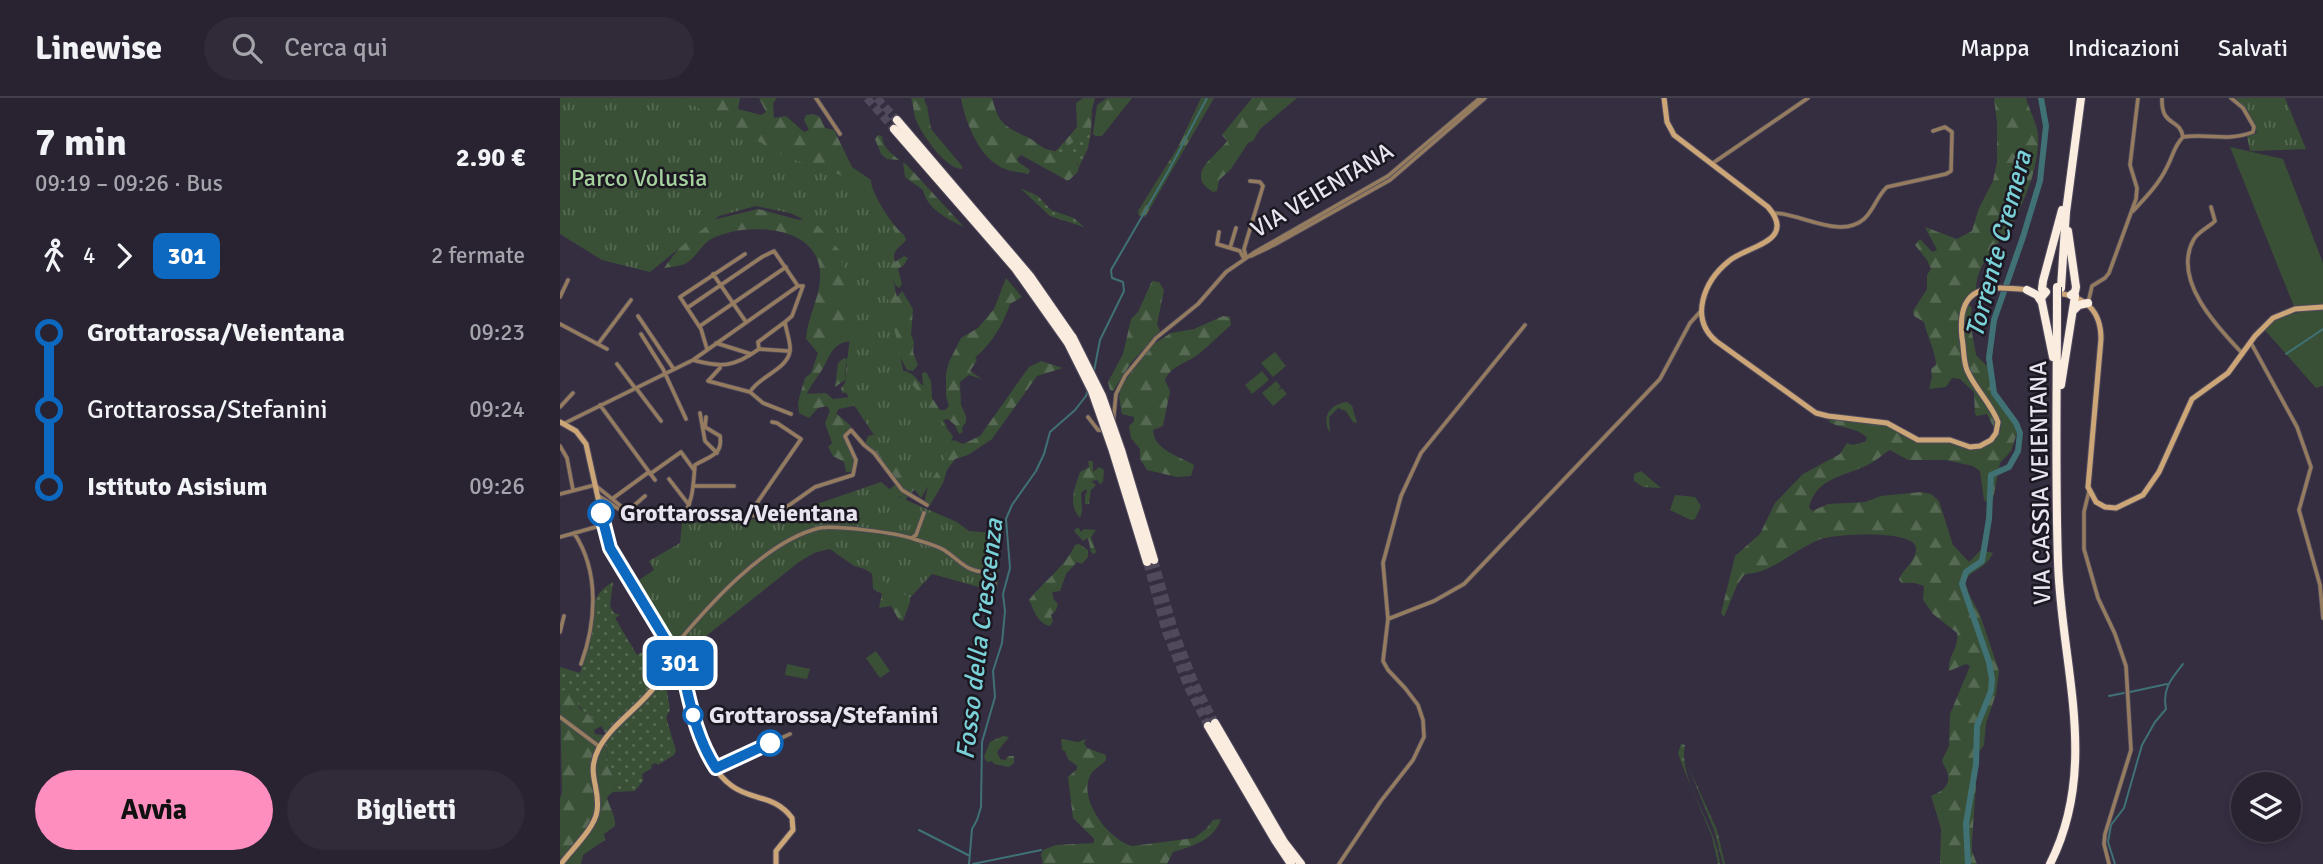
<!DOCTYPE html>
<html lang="it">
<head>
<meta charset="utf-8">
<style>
	body { margin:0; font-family:Signika,sans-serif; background:#302a39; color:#f1f3f6; height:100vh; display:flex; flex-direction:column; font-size:26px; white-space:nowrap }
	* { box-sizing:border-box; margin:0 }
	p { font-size:23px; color:#a5a4ab }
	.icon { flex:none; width:38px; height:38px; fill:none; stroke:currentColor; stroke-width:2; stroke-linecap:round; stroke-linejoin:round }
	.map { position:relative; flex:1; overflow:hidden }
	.panel { display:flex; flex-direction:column; background:#282231; width:560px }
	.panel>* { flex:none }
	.badge { padding:0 14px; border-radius:10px; font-size:24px; line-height:46px }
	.fabs { position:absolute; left:1671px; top:674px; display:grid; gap:14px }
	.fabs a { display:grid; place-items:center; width:70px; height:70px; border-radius:50%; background:#282231; box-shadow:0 4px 10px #0003,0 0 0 2px #443f4d; font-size:35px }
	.map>.badge { position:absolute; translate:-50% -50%; box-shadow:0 0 0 4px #fff }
	.legs { display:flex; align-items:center; gap:10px; height:77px; padding:0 35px; font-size:23px }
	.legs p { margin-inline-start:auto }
	.headline { display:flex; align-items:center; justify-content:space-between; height:119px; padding:0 35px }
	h1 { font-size:38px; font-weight:800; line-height:52px }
	.primary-button { display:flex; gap:14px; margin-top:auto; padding:14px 35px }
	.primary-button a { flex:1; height:80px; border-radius:42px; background:#fe8ebe; color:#111; font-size:28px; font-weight:800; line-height:80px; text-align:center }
	.primary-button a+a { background:#302a39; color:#f1f3f6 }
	ul { padding:0 35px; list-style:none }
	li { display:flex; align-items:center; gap:24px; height:77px; font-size:26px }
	li i { display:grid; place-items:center; width:10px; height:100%; margin:0 9px; background:currentColor }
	li i::after { content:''; width:18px; height:18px; margin:-9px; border:5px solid; border-radius:50%; background:#282231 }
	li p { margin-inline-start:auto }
	li:first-child i { background:linear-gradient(#0000 50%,currentColor 0) }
	li:last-child i { background:linear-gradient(currentColor 50%,#0000 0) }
	header { display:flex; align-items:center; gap:42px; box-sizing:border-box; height:98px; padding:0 35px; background:#282231; border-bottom:2px solid #443f4d }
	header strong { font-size:33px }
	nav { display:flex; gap:38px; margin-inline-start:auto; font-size:24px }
	.search { width:490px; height:63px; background:#302a39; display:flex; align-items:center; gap:18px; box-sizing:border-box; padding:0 24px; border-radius:38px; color:#a5a4ab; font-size:26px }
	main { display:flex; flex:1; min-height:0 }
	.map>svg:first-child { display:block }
	.grass { fill:url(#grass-dots) }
	.forest { fill:url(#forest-firs) }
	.park { fill:url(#park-tufts) }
	.garden { fill:#3a5036 }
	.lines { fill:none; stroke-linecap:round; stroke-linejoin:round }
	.stream { stroke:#3f7175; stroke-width:2 }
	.river { stroke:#3f7175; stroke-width:6 }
	.highway-tunnel { stroke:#50495b; stroke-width:8; stroke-dasharray:8 4; stroke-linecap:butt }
	.street-casing { stroke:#514b5d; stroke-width:5 }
	.secondary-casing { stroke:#514b5d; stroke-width:7 }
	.highway-casing { stroke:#514b5d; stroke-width:10 }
	.street { stroke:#957c5f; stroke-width:3.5 }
	.secondary { stroke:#cda677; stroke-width:5 }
	.highway { stroke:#faeddf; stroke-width:8 }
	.highway-bridge-casing { stroke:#514b5d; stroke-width:10; stroke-linecap:butt }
	.highway-bridge { stroke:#faeddf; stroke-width:8 }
	.line-1-casing { stroke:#fff; stroke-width:16 }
	.line-1 { stroke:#0c69bf; stroke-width:10 }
	.stop-1-dot { fill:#fff; stroke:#0c69bf; stroke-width:3.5 }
	.labels { text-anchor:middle; stroke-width:5; stroke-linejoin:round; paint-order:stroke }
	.park-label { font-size:24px; fill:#a5d19d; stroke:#1b1821 }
	.street-label { font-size:24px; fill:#e7e3ef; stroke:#1b1821 }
	.stop-label { font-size:24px; font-weight:bold; fill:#e7e3ef; stroke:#1b1821; text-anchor:start }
	.water-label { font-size:26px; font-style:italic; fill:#7ad1d8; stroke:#1b1821 }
</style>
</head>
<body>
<header>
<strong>Linewise</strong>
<div class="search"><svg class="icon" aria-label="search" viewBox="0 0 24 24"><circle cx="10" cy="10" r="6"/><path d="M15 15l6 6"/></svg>Cerca qui</div>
<nav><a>Mappa</a><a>Indicazioni</a><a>Salvati</a></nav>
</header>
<main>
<section class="panel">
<div class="headline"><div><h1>7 min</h1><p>09:19 – 09:26 · Bus</p></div><b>2.90 €</b></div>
<div class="legs"><svg class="icon" aria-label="walk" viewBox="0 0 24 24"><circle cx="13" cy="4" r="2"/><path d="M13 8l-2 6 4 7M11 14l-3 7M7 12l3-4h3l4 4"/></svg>4<svg class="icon" aria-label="forward" viewBox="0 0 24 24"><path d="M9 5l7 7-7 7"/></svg><b class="badge" style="background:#0c69bf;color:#fff">301</b><p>2 fermate</p></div>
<ul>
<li><i style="color:#0c69bf"></i><b>Grottarossa/Veientana</b><p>09:23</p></li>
<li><i style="color:#0c69bf"></i><span>Grottarossa/Stefanini</span><p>09:24</p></li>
<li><i style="color:#0c69bf"></i><b>Istituto Asisium</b><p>09:26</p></li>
</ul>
<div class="primary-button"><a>Avvia</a><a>Biglietti</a></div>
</section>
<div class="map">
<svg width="1763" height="766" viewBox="0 0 1763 766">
	<defs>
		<pattern id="grass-dots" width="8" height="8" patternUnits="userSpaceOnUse" patternTransform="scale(1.75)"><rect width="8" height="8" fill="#3a5036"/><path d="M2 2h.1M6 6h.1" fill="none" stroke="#566953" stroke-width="1.8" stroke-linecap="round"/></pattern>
		<pattern id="forest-firs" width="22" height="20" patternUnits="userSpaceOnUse" patternTransform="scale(1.75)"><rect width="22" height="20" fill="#3a5036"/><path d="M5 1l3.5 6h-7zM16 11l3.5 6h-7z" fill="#566953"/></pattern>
		<pattern id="park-tufts" width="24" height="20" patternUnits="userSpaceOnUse" patternTransform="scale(1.75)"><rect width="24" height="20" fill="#3a5036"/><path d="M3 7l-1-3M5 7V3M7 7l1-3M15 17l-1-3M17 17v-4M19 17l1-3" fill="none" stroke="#566953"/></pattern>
	</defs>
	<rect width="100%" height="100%" fill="#352e41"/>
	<path class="grass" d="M531 34 528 50 519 69 518 65 495 54 505 43 509 47Z
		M460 90 478 98 491 112 514 120 524 129 490 118Z
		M53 484 50 508 54 515 60 517 55 520 77 557 101 543 107 553 103 571 109 583 106 587 110 612 106 619 116 653 114 657 98 667 96 665 91 667 92 670 82 676 83 683 75 693 53 694 57 685 45 664 48 656 42 637H46C41 621 23 618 17 604L0 597V569L20 575C23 564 28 553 30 543 37 516 25 500 53 484Z
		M1121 646 1125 647C1117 681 1157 728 1160 766H1158L1152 739 1121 664 1118 655Z
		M1128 668 1157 732 1165 766H1163L1154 732Z"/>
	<path class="forest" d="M120 0H180L178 11 201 17 206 14 199 0H217L213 5 214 20 226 18 244 34 249 32 244 22 246 17 253 16 260 19 265 30 274 32 292 69 311 82C310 94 334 130 344 137L346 142C340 150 331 152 335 164L344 158 348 160 344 167 338 171 342 186 339 190 335 187 332 178 337 199 342 193 353 211 351 237 354 244 353 254 358 267 353 273 347 272 320 220 248 97 131 15Z
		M351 0H365L364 2 367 8 371 31 402 68V71C386 71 362 37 356 22 353 15 354 7 351 0Z
		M401 0H432C439 26 444 28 467 39 474 42 479 48 486 51 495 54 504 54 513 56L519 69 517 75 508 83 461 57 457 61C459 67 466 67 470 73L468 76C460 74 452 74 445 71 420 62 405 24 401 0Z
		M523 0H535L532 11 531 34 509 47 505 43 517 29 516 5Z
		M547 0H572L542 38H536L533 36 537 7Z
		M641 0H654L585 119 579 118 578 113 618 49Z
		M692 0H737L700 31 693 43 688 45 671 71 659 82 657 93 653 94C623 76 657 58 667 43L662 37Z
		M1434 0H1466C1469 12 1477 25 1478 37 1480 68 1463 109 1446 135 1433 153 1416 168 1416 192L1402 209 1405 269 1436 321 1435 332 1427 316 1417 318 1415 316 1414 294 1400 281 1392 280 1386 289 1369 291 1372 279 1371 271 1376 267C1376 255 1367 238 1364 224L1354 218 1353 213 1367 191V177L1371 171 1367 162 1355 147 1360 141 1372 154 1377 152 1365 129 1397 141 1412 133 1419 110 1433 83 1437 64V24Z
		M318 37 322 38C323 50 330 54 339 62L327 61 321 56 315 41Z
		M343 65 346 66 404 129C388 121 367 111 363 92L345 79Z
		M198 111 239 122 248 120C267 129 282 138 293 157L287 161C287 185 286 201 308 213L311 228 306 237 296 243 299 254 302 296 299 297 296 287 290 294 282 295 281 290 289 281 290 269 286 265 285 282 275 289 278 265 284 260 287 261C291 255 291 248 296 243 274 243 272 253 263 270 258 279 251 286 247 296L266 295 273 301 292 299 296 304 293 308 279 311 276 315 291 328 286 337 295 361 296 374H286L284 364 273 358 268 349 272 345 265 325 270 313 267 308 258 310 249 320 239 315 238 305 240 297 245 280 251 275 258 255 246 241C247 217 265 192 259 167 250 126 183 125 153 140 142 145 136 160 125 166 119 168 111 169 104 170L122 146 144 124Z
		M446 180 462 199 450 206C442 229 433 243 415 260L417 262 410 273 422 281 409 277 400 284 401 307 406 318V324L402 330 403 334 399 336 395 327 388 321 383 322 387 328 385 329 336 273C351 271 354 278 363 288L362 275 366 274 371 283 372 300 380 312H385L389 308 386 298V275L389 264 401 240 418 230 434 211Z
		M592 183 599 184 604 192 597 226 600 233 571 265 553 293 550 292 548 284 563 256 571 221 578 214Z
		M1409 207 1412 210 1410 223 1416 257 1428 269 1434 297 1436 302 1447 310 1457 335 1451 353 1440 365 1433 401 1427 404 1424 402 1420 373 1413 368 1386 362H1348L1330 352C1324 355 1321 359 1316 362 1292 379 1258 375 1249 409L1252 413 1268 406 1305 404 1321 398 1361 394 1371 396 1379 403 1393 447 1409 464 1421 452 1433 455C1424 473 1411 471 1405 483L1409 496 1420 517 1439 573 1436 596 1426 625 1424 647 1418 655 1413 682 1416 687 1412 743V753L1417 766H1380L1381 730 1371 698C1378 695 1390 690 1388 678 1388 672 1383 668 1382 662L1389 648 1390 616 1410 568 1406 566 1389 573C1387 559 1400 548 1397 535L1373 516 1363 502 1364 488 1354 485H1342L1339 482C1342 471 1357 464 1356 450 1355 431 1275 436 1261 441 1240 449 1224 464 1204 472 1198 475 1190 475 1184 477L1177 487 1164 519 1161 515 1175 458 1200 436 1215 405 1243 376 1280 356 1287 345 1292 347 1305 344 1307 340C1297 329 1282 331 1269 324L1270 321 1330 327 1352 341 1387 345 1412 351H1419L1436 341 1441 331 1440 324C1431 308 1421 292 1412 276 1403 260 1397 221 1409 207Z
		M663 218 670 219 671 227C660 236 651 246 641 254 629 265 611 267 605 282L610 293 603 328 593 332C594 352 619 358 634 367L631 378 617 379 587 372 580 361V351L571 340 569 328 574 323V319L562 316 559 299 561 288 592 247 611 235 634 231Z
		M481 263 503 270 477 278 432 341 408 357 395 361 387 372 383 385 369 409 363 408 368 389 388 345 394 342 403 346 420 338 469 269Z
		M787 304 792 308 797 325 793 324 786 313 778 310 769 319 770 335C761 320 769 306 787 304Z
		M317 336 355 391 345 402 339 398 333 404 321 384 329 392 337 385 318 357 310 353 305 346 308 338Z
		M528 363H533V374L539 369 544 372 543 384 540 386 537 382 531 383 536 387 531 392 529 406H525V397L527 393 526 391 521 395 522 414 520 420C507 405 515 390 520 374L529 369Z
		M1081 373 1101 390 1083 389 1074 383V376Z
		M1115 397 1135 399 1141 408 1135 421 1131 422 1110 412Z
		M518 429 521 434 524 431 536 432 531 439 536 454 534 456 531 454 528 440 523 443 514 433Z
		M255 437 350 489V504L343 523 339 522 331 508 319 510 322 496 313 491 312 473 294 468 270 451 252 454 247 459 231 465Z
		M519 446 528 452V459L522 466 517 464 506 476 500 493 492 494 494 502 498 506 496 512 491 517 493 523 490 528C477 525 474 512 469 502 484 483 505 469 515 447Z
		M6 591 16 594 19 610 43 627 34 632 35 636 42 637 48 656 45 664 57 685 53 694 47 699C49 709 56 718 55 728L44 736 45 742 23 757 21 766H0V700L2 695 0 597 2 593Z
		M443 638 449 639 437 654 440 661 445 662 449 658H454V665L449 669 434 666 432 663 427 664 424 659 430 644Z
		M501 641 518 644 526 641 524 645 527 650 546 657V662C541 668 533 671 530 678 518 702 549 742 572 748L634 740 646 731 653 722 661 721C654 742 633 748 613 754L607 766H483L481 757 483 752 496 747 534 745V741L513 720 508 679 517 671V668L508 661 505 653 502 652Z"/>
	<path class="park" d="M0 0H120L230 61 266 71 306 88 335 134 327 196 344 276 393 338 385 360 361 400 322 349 284 292 290 238 288 199 280 153 258 128 230 115 196 108 159 118 90 174 42 162 0 136Z
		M1676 0H1725L1746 51 1690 53 1687 38 1697 35 1688 15Z
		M321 384 339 399 397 424 409 433 435 435 440 444 437 494 372 476 350 500 272 450 254 455 239 464 121 558 76 484 94 472 89 463 120 445 122 425 215 420 257 408V406Z
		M227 566 250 571 247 581 225 577Z"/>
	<path class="garden" d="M1670 49 1723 61 1763 165V208L1735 211Z
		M1763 211V288L1756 290 1703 230C1722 216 1740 213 1763 211Z
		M715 254 726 268 713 279 701 265Z
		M702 273 709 282 692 296 685 287Z
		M716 283 721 289 717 293 722 290 727 296 713 308 702 295Z
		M316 553 330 573 320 580 306 560Z"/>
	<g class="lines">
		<path class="stream" d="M1726 256 1763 231
			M534 273 540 242 564 193 563 184 552 180 551 172 609 72 647 0
			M1570 594 1607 586
			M1549 598 1564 595
			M359 732 408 757
			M409 766 412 731 417 722 421 709 422 644 435 599 433 573 442 545 445 513 443 496 450 470 446 421 452 407 476 373 484 356 490 334 515 312 526 298 528 292
			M413 766 481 752
			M1555 766 1548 744 1551 727 1564 710 1582 647 1595 624 1606 611C1602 591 1611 581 1623 566"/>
		<path class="river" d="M1408 766 1406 726 1416 666 1417 628 1431 593 1432 581 1429 564 1402 486 1406 474 1422 463 1429 421 1431 377 1449 369 1458 353 1460 335 1456 325 1434 295 1429 260 1434 222 1463 139 1480 83 1486 28 1481 0"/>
		<path class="highway-tunnel" d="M307 0 334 31
			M317 0 337 22
			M594 462 614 532 635 586 655 625
			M587 464 606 534 628 589 648 628"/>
		<g class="street-casing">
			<path id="street" d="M256 0 280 36
				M1623 39C1647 35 1668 44 1693 34L1694 29 1683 10 1671 0
				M1153 65 1248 0
				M1651 109 1655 123C1649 129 1639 133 1634 141 1611 181 1657 229 1683 256
				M1573 113C1586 99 1599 86 1607 69 1613 58 1614 48 1623 39 1620 19 1601 30 1602 0
				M1213 115C1241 115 1280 142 1304 121 1314 112 1317 98 1327 89L1386 76 1391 73 1392 34 1385 29 1373 33
				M659 134 657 146 680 153 683 159
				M670 150 676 130
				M691 158 714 147 830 82 925 0
				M686 159 684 151 703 88 700 84 690 83
				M153 176 186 224
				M0 199 8 182
				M1528 205 1532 188 1545 180 1549 175 1576 101 1577 90 1570 67 1578 0
				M127 210 202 159 214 153 238 188
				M78 218 113 270
				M0 226 47 251
				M140 228 226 169
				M81 236 103 271 126 321
				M156 245 191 256
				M1691 245 1737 329 1751 369 1739 412 1760 487 1763 520
				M38 246 71 202
				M147 251 141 231 120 199 185 156
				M199 251 228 253
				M133 262C162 270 174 269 199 251L198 244 225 224
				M57 266 75 290
				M160 270 148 283 190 294 203 305 231 316
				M76 290 101 323
				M190 294C199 278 227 272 230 253 231 244 226 233 225 224L232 218 243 188
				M40 307 95 382
				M0 309 13 295
				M140 315 145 343 157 355
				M528 319 538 332 546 333
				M3 326 133 262 238 188H243
				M553 326 556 296 565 278 596 240 638 206 666 174 695 154 828 78 920 0
				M0 348 7 360 13 392
				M90 376 121 354 134 372
				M109 381 129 407
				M135 388H174
				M1529 393 1524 414V451L1538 500 1555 536 1566 568 1571 652 1545 736 1544 746 1549 766
				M0 396 35 387 62 409 70 411 85 398
				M39 398 63 414 93 420 210 417 218 415 255 389 293 377 296 362 285 338 291 332 304 347 314 355 342 392 367 407
				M52 401 89 374
				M188 418 241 341 217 325 212 324
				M121 420C134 404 133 386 135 367 149 358 163 358 160 338L145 329 146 319
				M14 435C40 474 36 525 21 566
				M0 439 43 427
				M352 440 356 437 364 415
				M828 521 874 503 904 486 1100 281 1130 225 1140 214
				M0 534 4 518
				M113 553V550C148 508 204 444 259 430 275 427 338 435 354 441 363 444 376 447 384 452 401 463 406 475 430 474L435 480 434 494
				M0 619 40 649
				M156 670 230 636
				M779 766 821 703 853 662 864 639 863 622 858 607 845 590 828 572 823 563 828 521 823 465 841 398 861 355 965 227"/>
		</g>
		<g class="secondary-casing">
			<path id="secondary" d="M1104 0 1107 24 1114 37 1208 109C1238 144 1186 148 1169 163 1144 183 1129 220 1156 243L1256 315 1268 318 1327 325 1358 342H1390L1410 349 1420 348 1431 342 1436 335 1438 324C1431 305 1415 291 1407 272 1403 262 1404 250 1402 240 1396 185 1428 188 1469 192
				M1496 195C1524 198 1541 211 1541 241L1528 389 1536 404 1545 409 1556 410 1583 397 1599 374 1632 301 1668 275 1695 238 1713 220 1735 211 1763 209
				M0 324 16 333 26 346 48 445 107 544C110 553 118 559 121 567 132 604 136 662 172 688 192 703 214 696 232 720L233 732 216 753V766
				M106 571 113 577 121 572
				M1 766C11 752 35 730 37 713 41 689 25 676 39 650 60 613 106 598 109 551"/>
		</g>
		<g class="highway-casing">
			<path id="highway" d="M337 22 470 178 513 240
				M334 31 455 170 508 245
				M1508 133 1516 189 1515 194 1511 197
				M1501 190 1506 114 1521 0
				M1467 192 1477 197 1481 203
				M1514 212 1519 207 1528 205
				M1493 259 1481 200 1486 194 1482 191 1483 183 1502 112
				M1501 287 1515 198
				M561 352 594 462
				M553 353 587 464
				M655 625 724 744 741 766
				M648 628 715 742 731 766
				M1490 766C1540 667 1501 567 1498 464 1495 377 1497 290 1497 203"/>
		</g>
		<use href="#street" class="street"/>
		<use href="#secondary" class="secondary"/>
		<use href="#highway" class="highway"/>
		<g class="highway-bridge-casing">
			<path id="highway-bridge" d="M1497 189V203
				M513 240 542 298 561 352
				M508 245 532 293 553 353"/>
		</g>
		<use href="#highway-bridge" class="highway-bridge"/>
	</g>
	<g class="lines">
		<g class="line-1-casing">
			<path id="line-1" d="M41 415 50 450 107 544C110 553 119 559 121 567 130 603 135 638 156 670L210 645"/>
		</g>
		<use href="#line-1" class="line-1"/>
	</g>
	<g class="stop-1-dot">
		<circle cx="41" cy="415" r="12"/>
		<circle cx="133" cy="617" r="9"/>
		<circle cx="210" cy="645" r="12"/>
	</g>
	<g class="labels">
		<g class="park-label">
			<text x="79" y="88">Parco Volusia</text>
		</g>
		<g class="street-label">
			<text transform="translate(762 92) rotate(-31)" y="8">VIA VEIENTANA</text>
			<text transform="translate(1480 385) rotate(-91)" y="8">VIA CASSIA VEIENTANA</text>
		</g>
		<g class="stop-label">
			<text x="60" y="423">Grottarossa/Veientana</text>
			<text x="149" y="625">Grottarossa/Stefanini</text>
		</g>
		<g class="water-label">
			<text transform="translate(1438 146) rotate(-75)" y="9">Torrente Cremera</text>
			<text transform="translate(419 541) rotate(-83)" y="9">Fosso della Crescenza</text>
		</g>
	</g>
</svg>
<div class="fabs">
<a><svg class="icon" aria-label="layers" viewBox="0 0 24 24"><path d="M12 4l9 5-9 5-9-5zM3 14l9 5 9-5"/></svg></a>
</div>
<b class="badge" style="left:120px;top:565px;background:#0c69bf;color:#fff">301</b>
</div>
</main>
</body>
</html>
